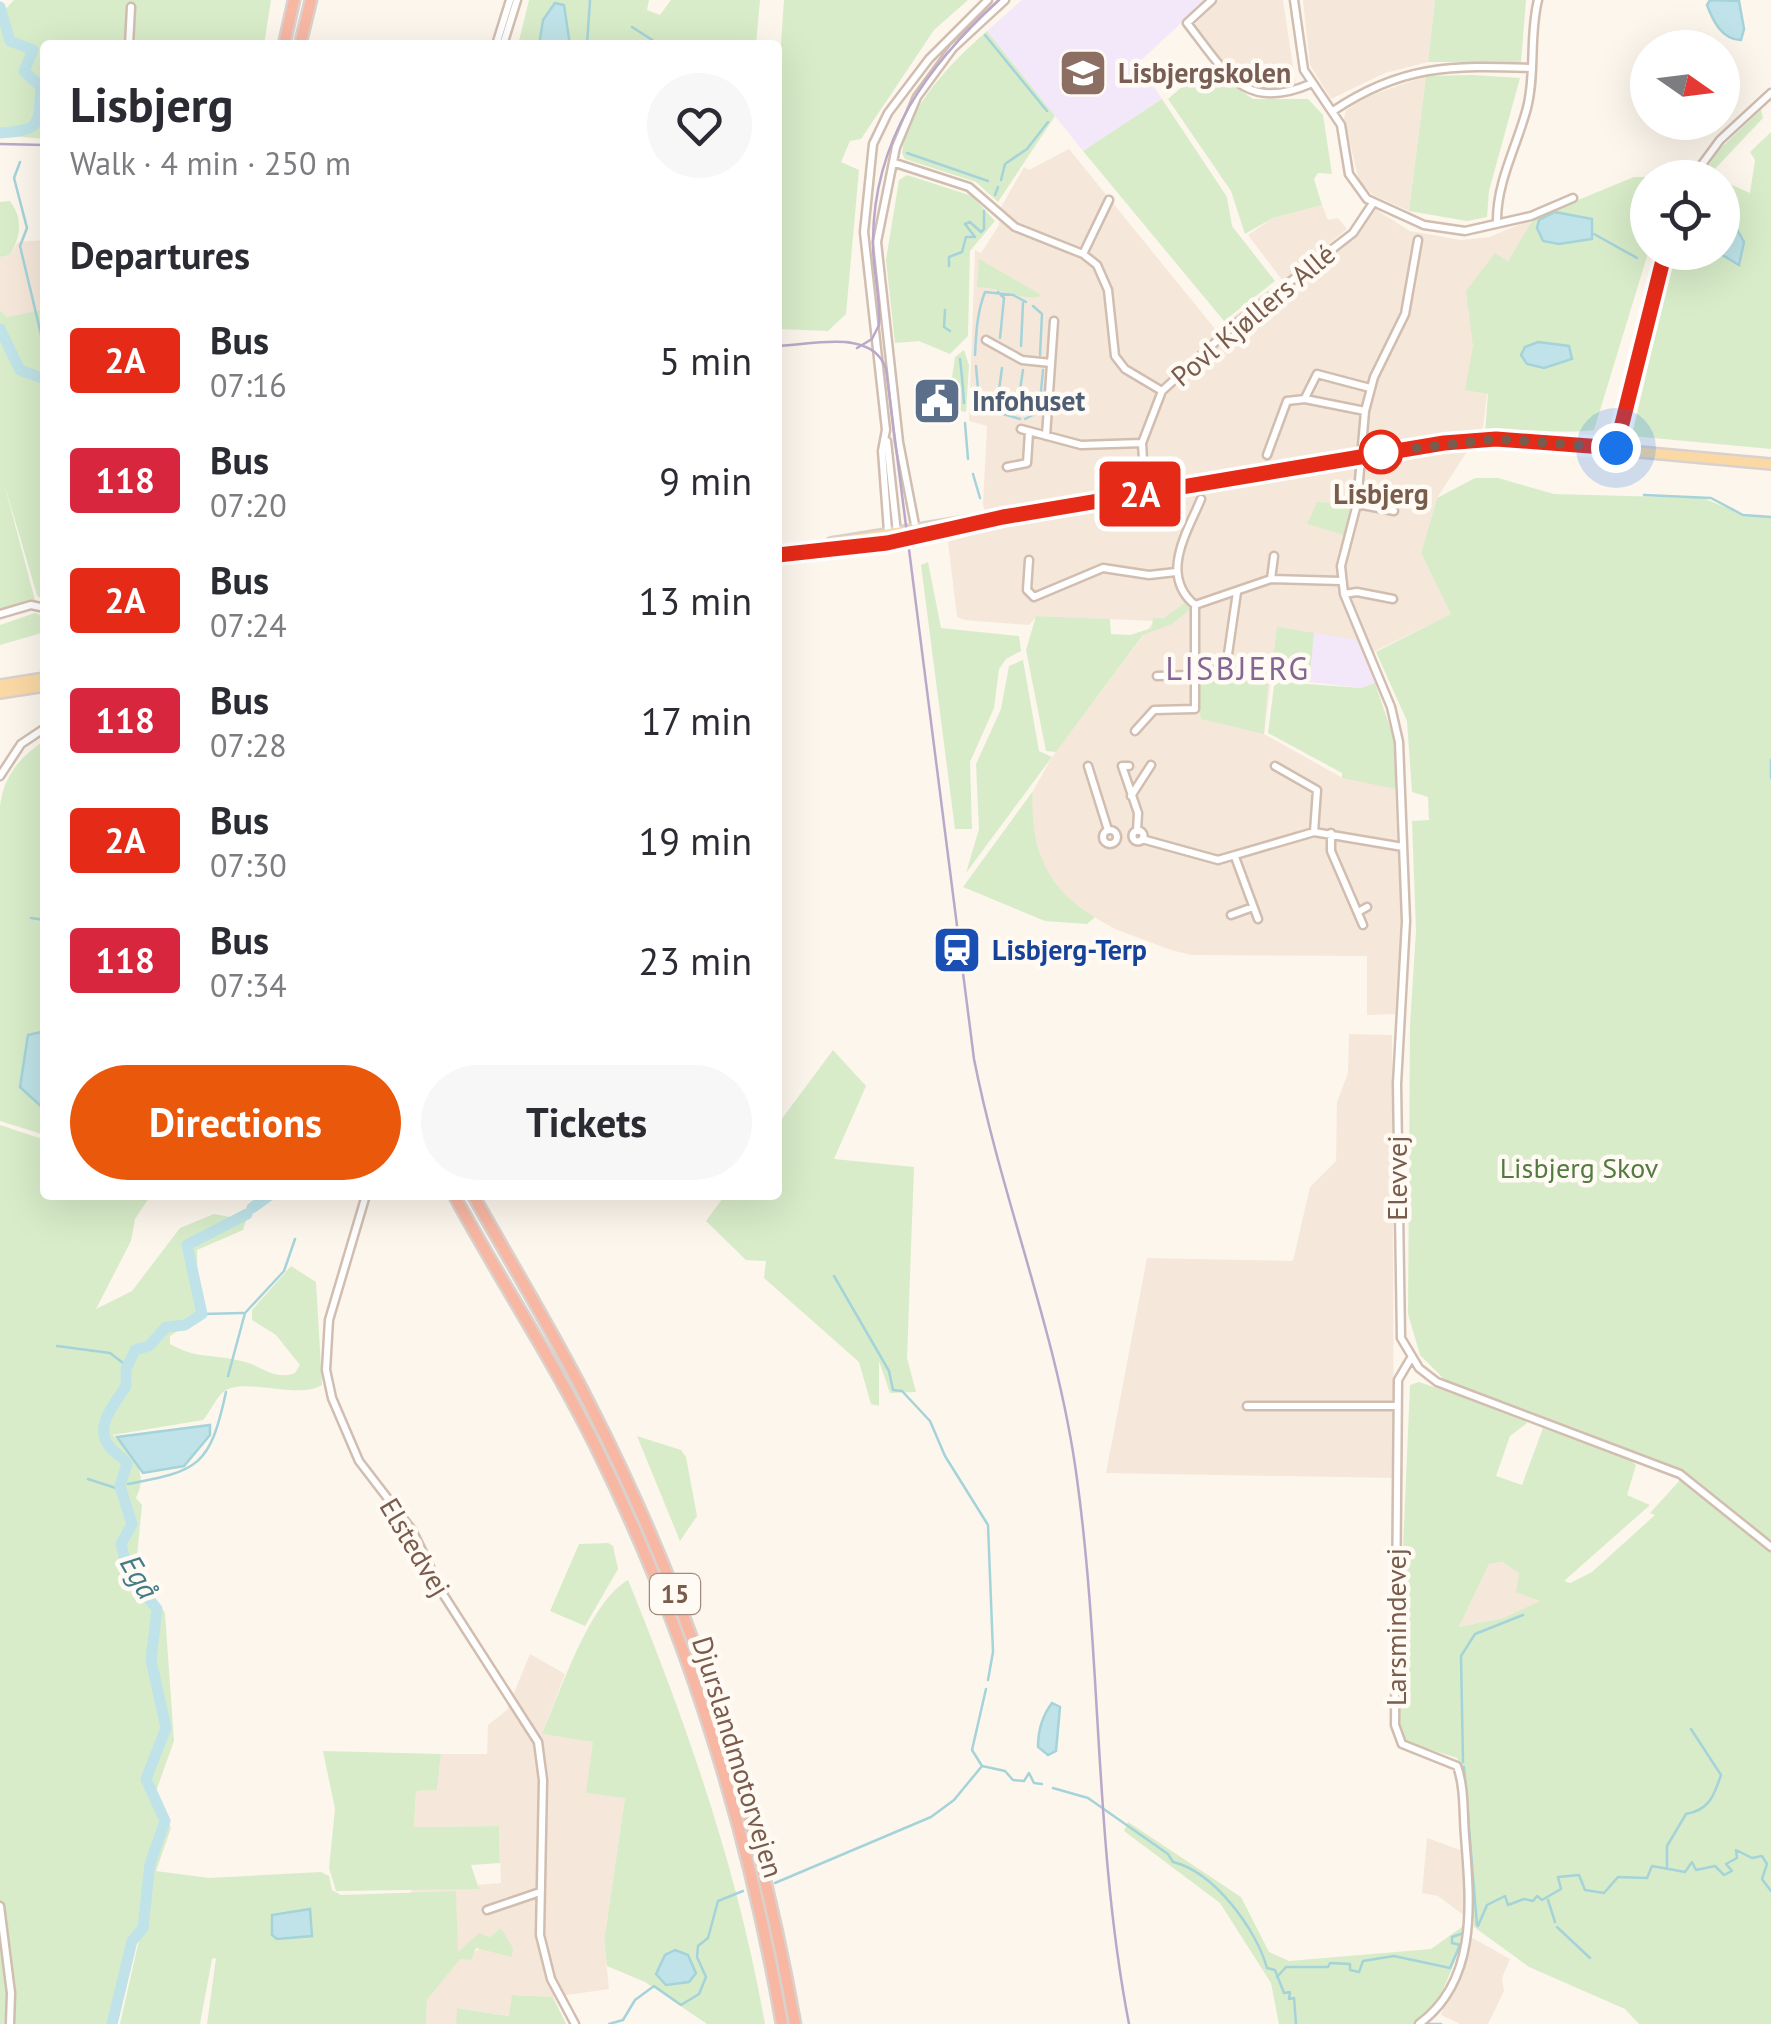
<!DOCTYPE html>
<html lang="en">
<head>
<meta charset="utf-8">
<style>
	body { margin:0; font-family:"PT Sans",sans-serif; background:#f7f7f7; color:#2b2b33; height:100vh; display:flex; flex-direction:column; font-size:38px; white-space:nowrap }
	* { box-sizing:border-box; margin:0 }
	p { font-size:32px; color:#7c7c81 }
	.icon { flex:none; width:55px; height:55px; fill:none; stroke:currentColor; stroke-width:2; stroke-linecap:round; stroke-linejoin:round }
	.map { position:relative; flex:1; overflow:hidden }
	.panel { position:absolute; left:40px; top:40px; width:742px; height:1160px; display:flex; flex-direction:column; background:#fff; border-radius:10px; box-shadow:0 10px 40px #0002 }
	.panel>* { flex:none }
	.badge { padding:0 20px; border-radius:8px; font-size:35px; line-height:65px }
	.needle { width:65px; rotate:104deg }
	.fabs { position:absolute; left:1630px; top:30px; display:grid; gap:20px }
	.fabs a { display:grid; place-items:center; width:110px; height:110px; border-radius:50%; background:#fff; box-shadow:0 10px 40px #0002; font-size:50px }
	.you { position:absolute; width:50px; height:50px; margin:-25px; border:8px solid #fff; border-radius:50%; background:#1a73e8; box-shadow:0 0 0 15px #1a73e833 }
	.map>.badge { position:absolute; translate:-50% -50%; box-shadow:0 0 0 5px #fff }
	h2 { padding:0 30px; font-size:38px; line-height:90px }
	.round { display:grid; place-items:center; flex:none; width:105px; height:105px; border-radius:52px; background:#f7f7f7 }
	.summary { display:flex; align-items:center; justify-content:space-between; height:170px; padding:0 30px }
	h1 { font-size:48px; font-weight:600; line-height:75px }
	.button { display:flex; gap:20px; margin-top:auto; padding:20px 30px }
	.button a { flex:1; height:115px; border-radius:60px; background:#ea580c; color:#fff; font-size:40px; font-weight:600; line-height:115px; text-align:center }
	.button a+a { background:#f7f7f7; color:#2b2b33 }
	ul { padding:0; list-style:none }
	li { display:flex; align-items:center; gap:30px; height:120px; padding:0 30px }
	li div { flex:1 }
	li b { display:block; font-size:38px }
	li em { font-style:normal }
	li .badge { min-width:110px; font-weight:700; text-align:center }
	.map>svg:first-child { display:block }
	.residential { fill:#f5e8da }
	.education { fill:#f3e8fa }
	.green { fill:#d8ecc9; fill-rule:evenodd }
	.water { fill:#bfe3e8; stroke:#a5d3da; stroke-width:2.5 }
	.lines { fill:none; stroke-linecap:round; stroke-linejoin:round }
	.stream { stroke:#a5d3da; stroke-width:2.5 }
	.river { stroke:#bfe3e8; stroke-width:11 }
	.minor-casing { stroke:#d1beb0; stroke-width:11 }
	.major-casing { stroke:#dad1cd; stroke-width:14 }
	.highway-casing { stroke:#dad1cd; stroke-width:15 }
	.minor { stroke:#fff; stroke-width:6 }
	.major { stroke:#fbd9a5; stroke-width:9 }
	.highway { stroke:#f7b7a3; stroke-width:10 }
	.tram { stroke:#b9a8c9; stroke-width:2.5 }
	.line-casing { stroke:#fff; stroke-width:22 }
	.line { stroke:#e52b18; stroke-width:15 }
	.walk { stroke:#7a5c4d; stroke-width:10; stroke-dasharray:0 18 }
	.stop-dot { fill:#fff; stroke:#e52b18; stroke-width:5 }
	.labels { text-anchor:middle; stroke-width:9; stroke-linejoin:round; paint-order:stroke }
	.shield { fill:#fffaf3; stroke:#a28b7f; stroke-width:2.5 }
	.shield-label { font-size:25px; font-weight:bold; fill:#7a5c4d }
	.education-label { font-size:28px; font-weight:bold; fill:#785e54; stroke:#fffaf3; text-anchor:start }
	.street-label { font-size:28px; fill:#7a5c4d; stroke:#fffaf3 }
	.service-label { font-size:28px; font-weight:bold; fill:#4e5e75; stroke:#fffaf3; text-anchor:start }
	.stop-label { font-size:28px; font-weight:bold; fill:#7a5c4d; stroke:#fffaf3 }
	.transit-label { font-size:28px; font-weight:bold; fill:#164399; stroke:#fffaf3; text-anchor:start }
	.park-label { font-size:28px; fill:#537a41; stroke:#fffaf3 }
	.water-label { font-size:30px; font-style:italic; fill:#437c86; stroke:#fffaf3 }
	.quarter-label { font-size:32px; letter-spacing:2.5px; fill:#846695; stroke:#fffaf3 }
</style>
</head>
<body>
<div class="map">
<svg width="1771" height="2024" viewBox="0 0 1771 2024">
	<rect width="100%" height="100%" fill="#fdf6ec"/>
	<path class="residential" d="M1219 0H1283L1296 86 1263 90 1244 84 1229 72 1195 24Z
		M1303 0H1435L1428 62 1385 73 1331 99 1310 65Z
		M1426 76 1409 211 1373 195 1359 181 1344 118 1346 110 1366 97Z
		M1069 149 1216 330 1282 280 1248 235 1273 218 1322 205 1328 220 1338 218 1347 229 1284 280 1337 251 1375 209 1410 231 1461 240 1489 237 1531 220 1530 232 1471 309 1489 381 1483 427 1437 498 1421 553 1452 614 1365 656 1375 683 1271 678 1264 734 1341 777 1395 789 1401 914 1395 1014 1367 1015V956L1191 955 1171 950 1115 929 1071 904 1044 868 1031 821 1033 791 1052 757 1154 621 1037 616 1029 625 965 620 957 617 948 542 989 530 983 504 987 426 969 421 975 250 981 253 999 225 1001 207 1024 167 1029 170Z
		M45 240V309L7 317 0 310V257L10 255 18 242Z
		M1349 1034 1392 1035 1394 1478 1106 1473 1147 1258 1293 1261 1310 1187 1336 1161 1337 1102 1348 1073Z
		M1501 1562 1520 1573 1541 1601 1503 1618 1459 1627 1489 1564Z
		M530 1654 565 1674 542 1734 594 1742 625 1798 604 1941 609 1989 553 1997 513 1995 510 2016 458 2008 456 2024H426L427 2000 460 1958 480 1949 490 1937 479 1934 462 1952 411 1951V1890L501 1883 499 1826 414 1827 416 1791 437 1790 441 1754H487L488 1725 507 1710Z
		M1427 1838 1463 1851 1468 1913 1462 1914 1438 1896 1422 1893Z
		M1471 1937 1510 1959 1502 1978 1504 1991 1488 2024H1460L1441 2015Z"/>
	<path class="education" d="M1022 0H1206L1138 63 1162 99 1083 151 987 31Z
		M1314 633 1357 640 1375 683 1361 688 1309 682Z"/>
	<path class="green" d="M14 0H271L264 45H133L132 29 128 45H45V139L0 135V15Z
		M529 0H649L647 10 660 15 671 0H760L756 45H570L568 23 543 20 539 45H518Z
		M784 0H968L934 30 861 139 850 141 841 162 859 170 846 314 828 331 778 329V88Z
		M1435 0H1526L1521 62H1428Z
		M987 31 1055 116 998 202 976 182 905 159 902 153C907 106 953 61 987 31Z
		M1209 69 1253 99H1308L1323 115 1332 174 1318 173 1314 179 1322 205 1273 218 1245 234 1231 191 1168 99 1200 71Z
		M1473 75 1520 78 1489 191 1487 217 1467 221 1409 211 1426 76Z
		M1162 99 1227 197 1232 226 1275 281 1224 321 1083 151Z
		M1761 110 1763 118 1713 171 1717 177H1701L1720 149Z
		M1771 132V449L1632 436 1674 253 1722 252 1723 181 1750 193 1755 160 1750 152Z
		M907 175 972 196 995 221 970 251 968 336 950 354 919 341 895 343 886 260 899 180Z
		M1634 177H1673L1648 178V253L1594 430C1557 435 1523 426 1485 433L1488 394 1465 390 1473 346 1466 291 1495 253 1508 261 1534 218Z
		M10 201C23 219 21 236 10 255L0 257V202Z
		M979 259 1040 294 1039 297C1017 300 1000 287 977 287Z
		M45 309V603L37 595 4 483 36 604 0 614V310L7 317Z
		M964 350 969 365 966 412 954 410 950 391 955 357Z
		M1475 478H1498L1554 494 1703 498 1744 515 1771 518V1544L1677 1469 1449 1384 1420 1355 1408 1314 1410 1025 1416 931 1412 821 1429 820 1428 797 1412 792 1407 721 1376 652 1451 614 1421 553 1437 498Z
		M1317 502 1351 504 1344 535 1307 524Z
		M928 562 941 628 1019 636 1021 651 1006 659 999 669 994 708 970 762 972 829H955L921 565Z
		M1186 602 1190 609 1172 624 1143 635 1056 752 1046 751 1026 650 1036 616 1110 619 1111 634 1130 635 1152 628 1153 618H1164Z
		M35 613 43 616 45 632 0 645V625Z
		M1277 627 1314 633 1309 682 1271 677Z
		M1195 654 1269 670 1264 734 1201 719 1194 683Z
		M1023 660 1039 751 1052 757 966 873 979 829 976 764 1001 709 1009 666Z
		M1280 682 1361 688 1375 683 1396 745 1395 789 1342 778V773L1268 733 1274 686Z
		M45 740V1135L0 1121V806C4 775 20 757 45 740Z
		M1033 791C1029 846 1047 890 1095 917L1087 924 1045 921 963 887Z
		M833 1050 866 1086 834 1159 914 1167 907 1358 916 1392 890 1393 879 1361V1406L871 1404 859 1362 764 1278 766 1261 746 1260 706 1221 725 1195H778V1124Z
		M0 1125 45 1140V1195H151L135 1219 131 1241 96 1309 132 1291 180 1228 214 1214 246 1220 243 1230 197 1250 198 1318 170 1336V1344C196 1359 214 1354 241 1361 262 1365 273 1381 295 1373L300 1365 276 1335 252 1320V1310L291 1266 316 1282 322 1385C296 1401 239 1374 221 1394 214 1402 210 1412 203 1420L113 1435C131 1455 150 1471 136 1498L142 1505 136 1567 165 1613 174 1741 155 1794 171 1828 156 1871 209 1878 321 1872 329 1876 332 1890 341 1895 456 1891 458 1952 479 1933 490 1937 501 1928 513 1948 512 1957 476 1948 471 1960 460 1959 427 2000 426 2024H207L216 1958 212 1959 200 2024H120L141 1931 132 1941 112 2024H0Z
		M1419 1382 1524 1419 1527 1423 1510 1436 1496 1476 1522 1485 1543 1428 1629 1458 1636 1465 1627 1495 1650 1505 1564 1581 1570 1583 1592 1572 1655 1515 1650 1513 1681 1479 1771 1551V2024H1639L1625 2009 1529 1967 1474 1927 1463 1774 1457 1758 1409 1743 1400 1731V1619L1410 1385ZM1502 1562 1519 1573 1516 1592 1540 1601 1503 1618 1459 1627 1489 1564Z
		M637 1436 681 1450 686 1457 697 1516 680 1541Z
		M608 1543 613 1546 618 1569 585 1626 550 1611 579 1544Z
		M628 1580C687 1724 738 1871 765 2024H707L645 1982 607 1966 604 1941 625 1798 586 1793 593 1742 542 1734C560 1693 589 1602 628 1580Z
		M323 1751 441 1754 437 1790 416 1791 414 1827 499 1826 500 1863 471 1865 479 1889 336 1891 329 1868 335 1809Z
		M1128 1822 1241 1897 1269 1952 1289 1961 1431 1949 1462 1927 1468 1929 1437 2005 1414 2024H1279L1271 1983 1220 1903 1124 1831Z
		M512 1995 553 1997 566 2024H456L457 2008 509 2016Z"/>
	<path class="water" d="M1710 0 1739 1 1744 29 1741 40C1722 40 1713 21 1707 5Z
		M555 3 564 5 570 45H539L543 20Z
		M1555 212 1592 219V239L1559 244 1543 241 1537 228 1539 220Z
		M1723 216 1731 219 1744 242 1739 265 1719 253 1722 252Z
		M1538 342 1569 346 1572 359 1544 368 1527 364 1521 355 1525 347Z
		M45 1031V1110L20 1087 28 1035Z
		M210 1425V1435L184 1466 143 1473 117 1437Z
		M1052 1703 1060 1707 1056 1751 1048 1755 1038 1747C1038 1730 1042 1716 1052 1703Z
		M310 1909 312 1936 277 1939 272 1935V1915Z
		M675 1950 688 1955 696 1973 689 1982 666 1985 656 1974 665 1955Z"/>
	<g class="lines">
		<path class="stream" d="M632 27 660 45
			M985 35 1047 111
			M587 45 590 0
			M907 153 988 181
			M20 162 14 178 27 228 20 246 45 351
			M1001 180 1005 164 1027 149 1048 122
			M995 195 998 187
			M1594 234 1637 258
			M949 266V257L962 252 966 237H975L965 224 970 222 981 232 984 229V211
			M998 292 1004 298 1000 338
			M1033 306 1042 314 1040 355
			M945 310 944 327 950 331
			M1021 346 1023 303
			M975 355C976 334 977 312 985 292L1013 295 1026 302
			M960 359C962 375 963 388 964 403
			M976 366 979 401
			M983 403 997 413
			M988 406 998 398 1002 368
			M1000 413 1020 419
			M1003 414 1017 409 1023 370
			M1025 419 1039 412 1043 370
			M965 423 968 459
			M973 474 980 498
			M1644 495 1711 498 1743 515 1771 517
			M1771 760V778
			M31 918 45 920
			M834 1276 889 1371 893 1390 902 1391 930 1421 945 1456 988 1525 993 1652 988 1680
			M202 1314 243 1313
			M57 1346 110 1353 127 1366
			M228 1376 245 1313 284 1271 295 1239
			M88 1479 122 1490
			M128 1484C199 1471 210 1466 226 1392
			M1463 1762 1461 1656 1475 1634 1523 1615
			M982 1766 972 1750 986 1689
			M1464 1767 1477 1925
			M1053 1788 1088 1798 1168 1854 1173 1862C1215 1872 1257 1931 1267 1968L1275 1970 1284 1993 1290 1992 1289 1999 1294 1998 1296 2024
			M1667 1867V1846L1686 1814C1709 1810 1714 1796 1721 1775L1691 1729
			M775 1883 931 1817 954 1800 982 1766 1005 1771 1013 1780 1024 1781 1029 1773 1034 1783 1042 1784
			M1548 1900 1555 1922
			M1478 1926 1487 1905 1505 1896 1508 1905 1524 1899 1533 1901 1537 1896 1542 1900 1561 1889 1558 1877 1579 1875 1585 1890 1604 1893 1618 1877 1647 1878 1652 1866 1685 1872 1692 1862 1696 1870 1715 1866 1724 1875 1732 1871 1726 1864 1737 1858 1736 1850 1752 1858 1762 1856 1767 1864 1762 1879 1771 1891
			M1557 1927 1590 1958
			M1277 1977 1286 1967H1328L1330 1963 1350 1964V1970L1359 1972 1363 1961 1394 1956 1450 1968 1460 1945 1452 1943V1937L1464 1933
			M609 2024 623 2020 635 2000 654 1986 681 2005 699 1994 706 1977 697 1957 698 1946 708 1938 718 1901 743 1891
			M1428 2024H1441"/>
		<path class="river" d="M0 7 10 41 33 50 24 71 41 87C38 126 42 130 0 133
			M0 329 20 370 45 379
			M252 1208 270 1195
			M112 2024 132 1941 143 1928 150 1864 165 1821 146 1779 166 1728 151 1660 157 1609 129 1575 121 1544 132 1524 120 1486 127 1464C122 1456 114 1453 109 1446 93 1426 117 1401 126 1386V1369L135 1350 149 1346 166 1327 185 1325 202 1314 187 1245 247 1214"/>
		<g class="minor-casing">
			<path id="minor" d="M1212 0 1187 23C1224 70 1243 113 1310 84
				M1294 0 1304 70 1341 125 1349 174 1367 199 1424 225 1465 231 1531 216 1573 198
				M129 45 131 7
				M496 45 510 0
				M503 45 517 0
				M1333 111C1401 65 1452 65 1531 68
				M895 163 969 187 1015 227 1083 254 1097 265 1108 290 1115 356 1125 369 1162 391
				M1692 178 1720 140 1771 93
				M1497 220C1497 181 1517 146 1527 108 1536 73 1529 36 1538 0
				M1418 240 1405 314 1374 377 1365 411 1357 504 1341 566 1344 594 1391 707 1399 742 1406 921 1397 1084 1401 1338 1419 1368 1437 1382 1680 1474 1771 1547
				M1083 254 1109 200
				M986 340 1022 360 1051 363
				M1305 398 1317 374 1370 388
				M1021 429 1081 445 1142 443
				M1046 436 1054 321
				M887 441 897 533
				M1615 449 1665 252
				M1267 455 1287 401 1305 399 1365 411
				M1007 467 1027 463 1029 432
				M1145 493 1142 443 1162 391 1233 326 1353 233 1373 203
				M1357 504 1394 511
				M916 530 899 442 877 242 896 147 917 97 953 48 1005 0
				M888 531 882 451 886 430 864 232 873 144 888 113 929 59 988 0
				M1029 560 1027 590 1034 597 1103 568 1149 575 1176 572
				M1271 579 1274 556
				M1344 594 1357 592 1393 599
				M1195 605 1271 579 1341 581
				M1195 605C1159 575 1187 533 1201 499
				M0 614 31 605 45 608
				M1227 661 1237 592
				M1157 676 1192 675
				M1135 731 1154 710 1195 709V605
				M1088 766 1108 830
				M1129 766H1122L1138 813 1137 831
				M1275 766 1317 790 1314 832
				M0 776 21 744 45 728
				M1131 796 1151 765
				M1103 837a7 7 0 1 1 14 0a7 7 0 1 1-14 0Z
				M1132.5 836a5.5 5.5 0 1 1 11 0a5.5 5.5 0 1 1-11 0Z
				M1331 833V851L1363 925
				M1142 839 1218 860 1314 832 1403 847
				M1235 857 1258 919
				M1358 912 1367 907
				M1231 915 1253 907
				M366 1195 329 1320 326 1370 332 1398 359 1461 412 1530 443 1594 538 1742 543 1780 540 1935 551 1979 575 2024
				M1411 1358 1398 1380 1395 1725 1402 1744 1457 1766C1465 1788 1463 1814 1465 1836 1470 1901 1479 1980 1419 2024
				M1247 1406H1397
				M0 1906 11 1993 10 2024
				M487 1910 540 1892"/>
		</g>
		<g class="major-casing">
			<path id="major" d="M831 543 993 517
				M778 555 882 544 1003 517 1443 443 1496 439 1771 464
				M0 685 45 678
				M0 693 45 686"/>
		</g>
		<g class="highway-casing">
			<path id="highway" d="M284 45 294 0
				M300 45 311 0
				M454 1195C500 1280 553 1360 596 1447 686 1629 747 1824 782 2024
				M473 1195C512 1265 555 1335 591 1407 690 1601 757 1809 795 2024"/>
		</g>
		<use href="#minor" class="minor"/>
		<use href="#major" class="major"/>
		<use href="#highway" class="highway"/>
		<path class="tram" d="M0 144 45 145
			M778 346C812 345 873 328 886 369L974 1059C1002 1201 1058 1335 1077 1479 1102 1661 1094 1843 1129 2024
			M857 348 872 339 879 325C881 297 872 268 873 240 874 138 927 66 999 0"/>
	</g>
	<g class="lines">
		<g class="line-casing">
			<path id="line" d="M778 555 887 543 1003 517 1444 443 1496 439 1616 448 1665 252"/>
		</g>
		<use href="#line" class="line"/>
		<path class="walk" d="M1381 452 1496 439 1616 448"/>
	</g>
	<defs>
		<g id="school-square" transform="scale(2.5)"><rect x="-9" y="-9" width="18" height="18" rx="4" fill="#8d6e63" stroke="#fffaf3"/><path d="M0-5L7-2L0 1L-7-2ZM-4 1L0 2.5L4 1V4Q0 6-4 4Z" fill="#fff"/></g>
		<g id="civic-square" transform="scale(2.5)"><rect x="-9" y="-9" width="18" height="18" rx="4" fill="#5c6f8a" stroke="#fffaf3"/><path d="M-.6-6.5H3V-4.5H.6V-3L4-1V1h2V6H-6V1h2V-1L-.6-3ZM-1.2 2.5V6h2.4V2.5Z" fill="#fff"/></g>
		<g id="station-square" transform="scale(2.5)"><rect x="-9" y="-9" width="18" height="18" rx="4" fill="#1a4fb4" stroke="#fffaf3"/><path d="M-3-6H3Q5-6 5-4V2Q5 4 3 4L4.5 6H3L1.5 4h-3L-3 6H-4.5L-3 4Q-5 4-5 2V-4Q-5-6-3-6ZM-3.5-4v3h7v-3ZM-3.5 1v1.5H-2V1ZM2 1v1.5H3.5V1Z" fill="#fff"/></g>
	</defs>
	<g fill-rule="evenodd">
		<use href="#school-square" x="1083" y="73"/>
		<use href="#civic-square" x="937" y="401"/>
		<use href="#station-square" x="957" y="950"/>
	</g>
	<circle class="stop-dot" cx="1381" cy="452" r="20"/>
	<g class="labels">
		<rect class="shield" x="650" y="1574" width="50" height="40" rx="8"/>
		<g class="shield-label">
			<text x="675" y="1603">15</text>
		</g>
		<g class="education-label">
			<text x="1118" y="83">Lisbjergskolen</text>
		</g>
		<g class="street-label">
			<text transform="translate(1253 315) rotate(-40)" y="10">Povl Kjøllers Allé</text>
			<text transform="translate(1397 1178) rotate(-90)" y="10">Elevvej</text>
			<text transform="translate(415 1547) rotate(59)" y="10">Elstedvej</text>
			<text transform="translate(1396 1627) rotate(-90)" y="10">Larsmindevej</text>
			<text transform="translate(738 1757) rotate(73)" y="10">Djurslandmotorvejen</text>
		</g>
		<g class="service-label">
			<text x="972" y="411">Infohuset</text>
		</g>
		<g class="stop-label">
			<text x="1381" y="504">Lisbjerg</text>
		</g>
		<g class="transit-label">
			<text x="992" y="960">Lisbjerg-Terp</text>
		</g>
		<g class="park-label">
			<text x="1579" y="1178">Lisbjerg Skov</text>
		</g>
		<g class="water-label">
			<text transform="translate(139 1577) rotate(60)" y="10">Egå</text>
		</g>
		<g class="quarter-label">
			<text x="1238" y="680">LISBJERG</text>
		</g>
	</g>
</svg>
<div class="fabs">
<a><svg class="needle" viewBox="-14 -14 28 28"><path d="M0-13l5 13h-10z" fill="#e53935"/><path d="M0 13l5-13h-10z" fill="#7c7c81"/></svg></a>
<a><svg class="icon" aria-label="locate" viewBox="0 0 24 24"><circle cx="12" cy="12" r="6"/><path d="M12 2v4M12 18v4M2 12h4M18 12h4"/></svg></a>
</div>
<div class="you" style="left:1616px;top:448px"></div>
<b class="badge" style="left:1140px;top:494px;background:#e52b18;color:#fff">2A</b>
<section class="panel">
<div class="summary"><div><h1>Lisbjerg</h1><p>Walk · 4 min · 250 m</p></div><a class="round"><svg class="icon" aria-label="heart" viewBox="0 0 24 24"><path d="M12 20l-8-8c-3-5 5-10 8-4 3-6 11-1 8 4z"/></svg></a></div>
<h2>Departures</h2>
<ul>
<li><span class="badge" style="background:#e52b18;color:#fff">2A</span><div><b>Bus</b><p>07:16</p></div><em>5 min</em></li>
<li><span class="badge" style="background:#d7263d;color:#fff">118</span><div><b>Bus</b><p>07:20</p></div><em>9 min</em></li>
<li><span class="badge" style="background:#e52b18;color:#fff">2A</span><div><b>Bus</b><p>07:24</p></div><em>13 min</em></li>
<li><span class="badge" style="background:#d7263d;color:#fff">118</span><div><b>Bus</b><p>07:28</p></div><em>17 min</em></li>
<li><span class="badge" style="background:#e52b18;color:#fff">2A</span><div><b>Bus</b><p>07:30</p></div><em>19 min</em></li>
<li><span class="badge" style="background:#d7263d;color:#fff">118</span><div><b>Bus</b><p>07:34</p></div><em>23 min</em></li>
</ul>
<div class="button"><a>Directions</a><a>Tickets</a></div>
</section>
</div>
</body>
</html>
